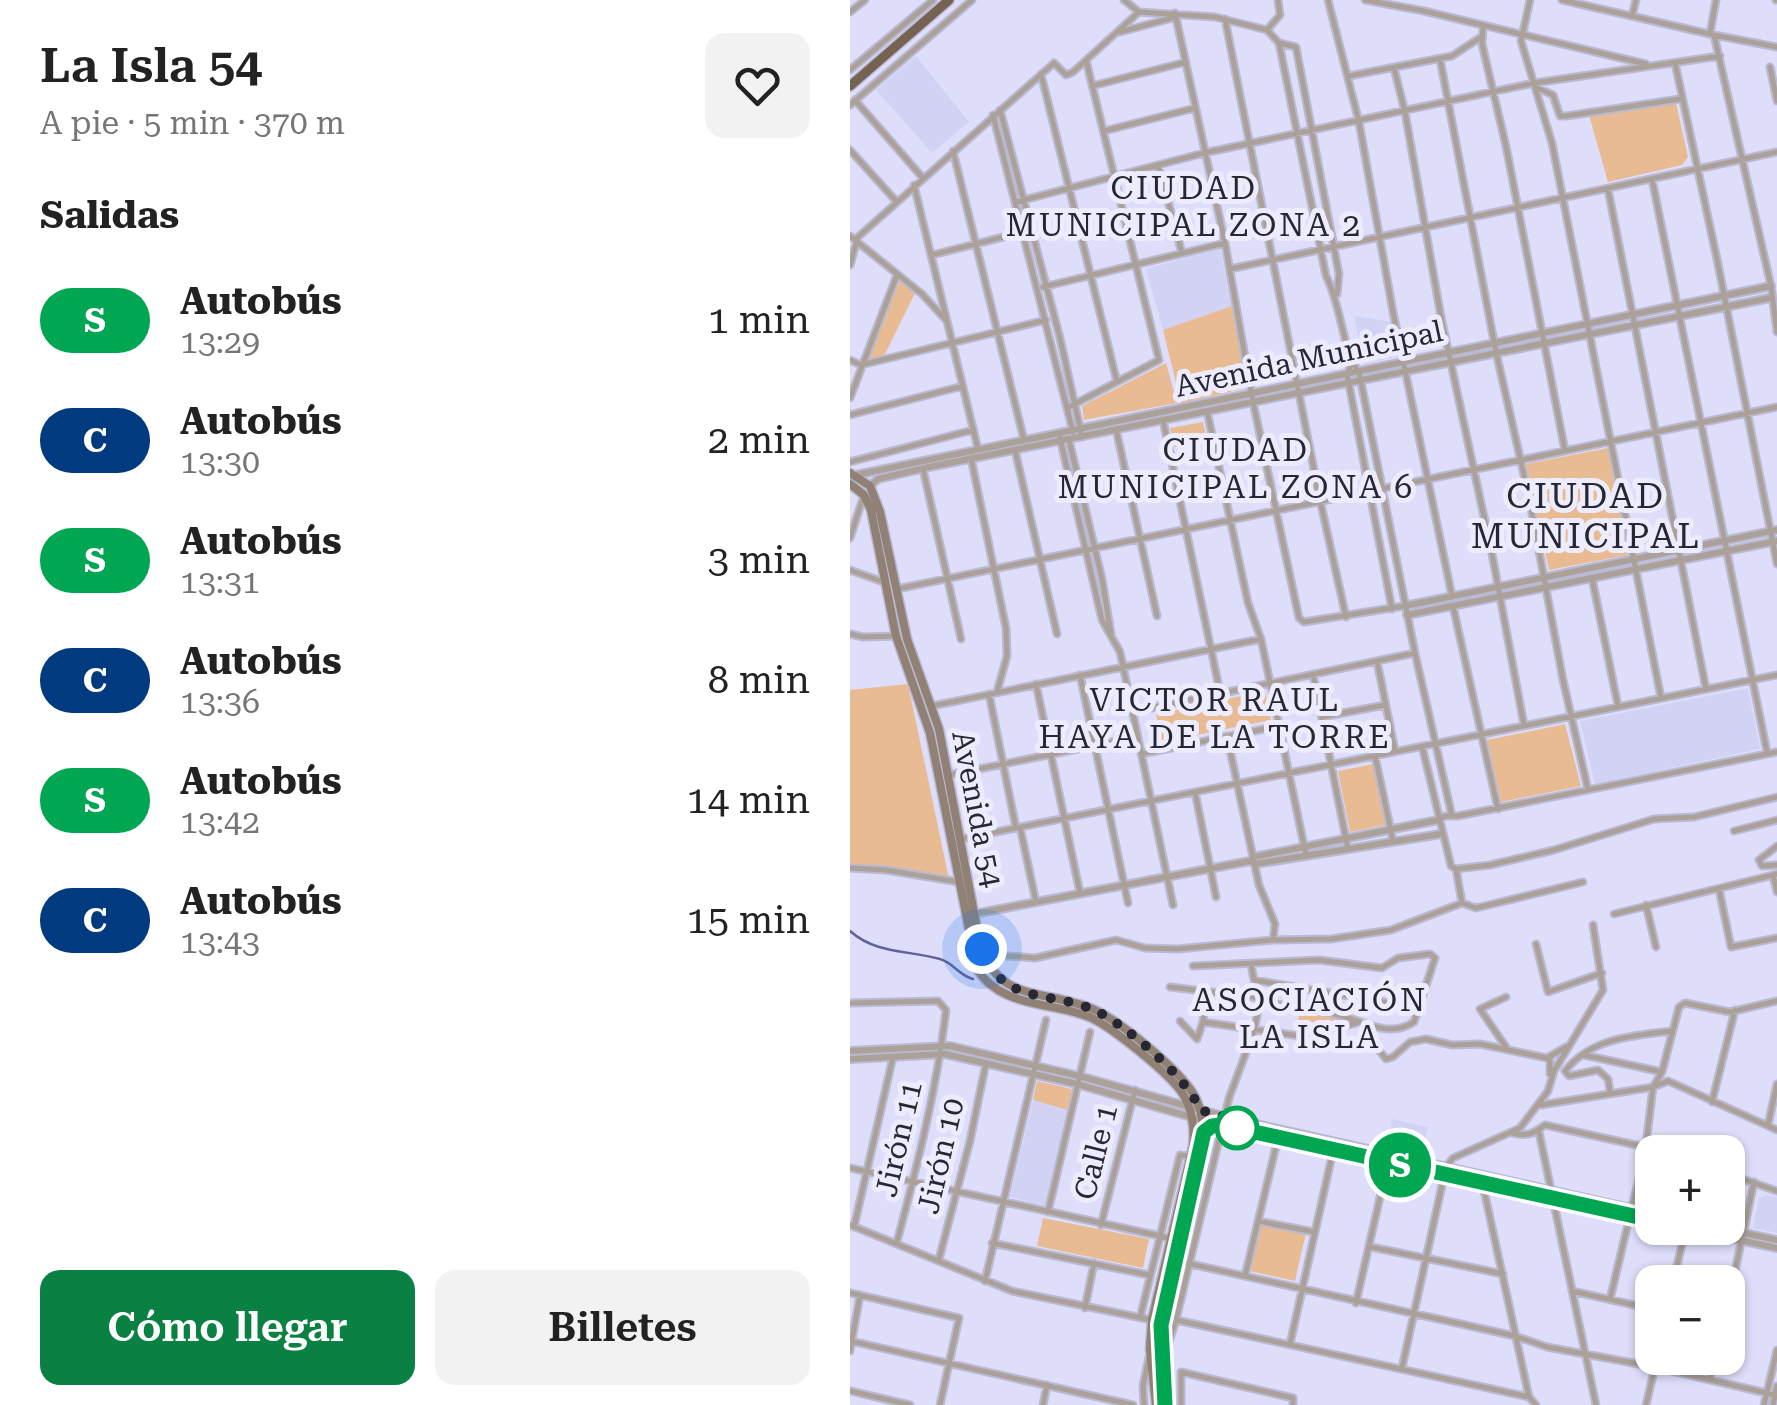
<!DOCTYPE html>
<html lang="es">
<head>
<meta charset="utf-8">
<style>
	body { margin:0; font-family:"Roboto Serif",serif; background:#f2f2f2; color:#222; height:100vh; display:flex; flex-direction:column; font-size:38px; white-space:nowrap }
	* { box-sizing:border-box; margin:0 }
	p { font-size:32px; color:#767676 }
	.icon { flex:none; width:55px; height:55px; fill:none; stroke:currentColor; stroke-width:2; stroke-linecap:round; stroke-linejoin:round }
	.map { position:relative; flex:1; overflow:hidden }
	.drawer { display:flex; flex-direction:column; background:#fff; width:850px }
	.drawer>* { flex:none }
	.badge { padding:0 20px; border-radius:32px; font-size:35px; line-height:65px }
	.fabs { position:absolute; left:785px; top:1135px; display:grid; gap:20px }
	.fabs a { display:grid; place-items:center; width:110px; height:110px; border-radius:20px; background:#fff; box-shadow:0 2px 8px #0004; font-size:50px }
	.you { position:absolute; width:50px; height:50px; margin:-25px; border:8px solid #fff; border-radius:50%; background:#1a73e8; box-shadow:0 0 0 15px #1a73e833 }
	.map>.badge { position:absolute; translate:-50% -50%; box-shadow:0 0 0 5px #fff }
	h2 { padding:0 40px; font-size:38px; line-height:90px }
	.round { display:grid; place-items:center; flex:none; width:105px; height:105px; border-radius:20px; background:#f2f2f2 }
	.head { display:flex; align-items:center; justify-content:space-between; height:170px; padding:0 40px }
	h1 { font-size:48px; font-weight:600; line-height:75px }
	.primary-button { display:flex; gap:20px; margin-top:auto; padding:20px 40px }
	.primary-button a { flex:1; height:115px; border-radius:20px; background:#0b8043; color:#fff; font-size:40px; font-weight:600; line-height:115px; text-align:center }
	.primary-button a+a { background:#f2f2f2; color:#222 }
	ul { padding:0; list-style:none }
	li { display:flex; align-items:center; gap:30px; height:120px; padding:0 40px }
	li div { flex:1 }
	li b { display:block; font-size:38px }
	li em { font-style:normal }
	li .badge { min-width:110px; font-weight:700; text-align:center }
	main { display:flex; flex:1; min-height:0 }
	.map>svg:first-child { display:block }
	.built { fill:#d2d2f5 }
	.green { fill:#e8bb93 }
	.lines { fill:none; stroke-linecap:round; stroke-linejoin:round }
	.stream { stroke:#64609a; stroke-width:2.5 }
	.minor-casing { stroke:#b9b9d3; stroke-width:9 }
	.tertiary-casing { stroke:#b9b9d3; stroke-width:10 }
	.secondary-casing { stroke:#b9b9d3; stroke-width:11 }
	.trunk-casing { stroke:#b9b9d3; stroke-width:12 }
	.minor { stroke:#aba198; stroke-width:5 }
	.tertiary { stroke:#aba198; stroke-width:6 }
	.secondary { stroke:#908174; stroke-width:8 }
	.trunk { stroke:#756250; stroke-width:9 }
	.line-casing { stroke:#fff; stroke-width:22 }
	.line { stroke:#00a651; stroke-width:15 }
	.walk { stroke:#272732; stroke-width:10; stroke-dasharray:0 18 }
	.stop-dot { fill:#fff; stroke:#00a651; stroke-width:5 }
	.labels { text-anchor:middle; stroke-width:10; stroke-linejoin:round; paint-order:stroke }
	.street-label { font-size:30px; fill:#272732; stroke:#ececfe }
	.neighbourhood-label { font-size:32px; letter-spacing:2.5px; fill:#272732; stroke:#ececfe }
	.quarter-label { font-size:35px; letter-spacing:2.5px; fill:#272732; stroke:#ececfe }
</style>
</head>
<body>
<main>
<section class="drawer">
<div class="head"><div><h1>La Isla 54</h1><p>A pie · 5 min · 370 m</p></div><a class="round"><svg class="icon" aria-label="heart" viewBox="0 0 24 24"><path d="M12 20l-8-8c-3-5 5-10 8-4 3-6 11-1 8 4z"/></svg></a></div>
<h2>Salidas</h2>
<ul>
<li><span class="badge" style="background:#00a651;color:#fff">S</span><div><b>Autobús</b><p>13:29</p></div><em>1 min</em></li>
<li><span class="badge" style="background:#003b80;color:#fff">C</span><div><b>Autobús</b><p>13:30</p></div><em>2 min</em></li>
<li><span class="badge" style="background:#00a651;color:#fff">S</span><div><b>Autobús</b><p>13:31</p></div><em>3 min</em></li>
<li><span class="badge" style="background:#003b80;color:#fff">C</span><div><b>Autobús</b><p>13:36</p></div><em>8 min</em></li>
<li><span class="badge" style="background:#00a651;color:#fff">S</span><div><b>Autobús</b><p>13:42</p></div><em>14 min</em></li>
<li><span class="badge" style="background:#003b80;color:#fff">C</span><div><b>Autobús</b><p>13:43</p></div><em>15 min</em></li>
</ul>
<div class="primary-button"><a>Cómo llegar</a><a>Billetes</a></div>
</section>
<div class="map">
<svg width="927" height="1405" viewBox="0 0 927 1405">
	<rect width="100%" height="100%" fill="#dedefb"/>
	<path class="built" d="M66 56 119 122 82 153 26 90Z
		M370 248 382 306 313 330 296 269Z
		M504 316 543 322 550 356 514 364Z
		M898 688 910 749 745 784 730 721Z
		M183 1100 218 1110 196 1206 160 1197Z
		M542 1119 578 1127 572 1153 539 1146Z
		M917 1195 927 1197V1233L903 1228 909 1198Z"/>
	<path class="green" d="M826 103 838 157 832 165 758 182 739 115Z
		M50 280 65 293 34 356 20 360 17 358Z
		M382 306 397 388 331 403 313 330Z
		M316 363 327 403 234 420 232 406Z
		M353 422 357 440 324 447 320 428Z
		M758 448 778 555 699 570 676 464Z
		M58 684 99 879 32 866H0V690Z
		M415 691 421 720 312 742 306 714Z
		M715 724 731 786 651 802 637 740Z
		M524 764 536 825 500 832 488 771Z
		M450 1011 491 1018 490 1024 456 1034 446 1032Z
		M187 1081 222 1089 218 1110 183 1100Z
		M193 1218 299 1239 293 1268 187 1246Z
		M412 1223 456 1233 445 1281 400 1271Z"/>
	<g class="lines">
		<path class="stream" d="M0 931C26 954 57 950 90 959 104 963 108 975 123 979"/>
		<g class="minor-casing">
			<path id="minor" d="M274 0 289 12 365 17 417 30 429 43 476 276C491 304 493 353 509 372L565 653 602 816
				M478 0 509 122 543 312 602 596
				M515 0 574 11 796 64
				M680 0 671 41 702 143 811 698
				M712 0 864 35 927 47
				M926 0H927
				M0 12 15 0
				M325 13 375 243 403 402 449 618 454 622 554 606
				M782 16 786 0
				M375 19 470 500 496 617
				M633 27 632 44 656 146 715 451
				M417 30 430 15 428 0
				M270 32 326 17
				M860 34 866 0
				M864 35 921 286 927 332
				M429 43 446 47 489 274 487 294
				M590 59 646 352 679 497 713 680 738 790
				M825 63 868 264 927 564
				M920 67 927 101
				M544 68 555 112 591 317 642 554 674 725
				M0 70 83 0
				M191 74 267 382
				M499 76 602 56 631 37
				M242 86 336 62
				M686 87 703 95 710 116H716L830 99
				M5 100 72 177
				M0 105 122 0
				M150 110 210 338 232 437
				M143 115 223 432
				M254 131 345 108
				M0 150 46 201
				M103 151 174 440
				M308 165 332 253
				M802 179 917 752
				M64 185 128 449
				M758 189 856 689
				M166 202 354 153 684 83 870 56
				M0 236 72 294 96 320
				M82 255 173 232
				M0 265 8 237 204 63 216 75 223 72 289 12
				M380 269 927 152
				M193 287 375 243
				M0 360 11 365 196 320
				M502 363 497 374 542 609
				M0 398 47 275
				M217 408 309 360 236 60
				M357 411 398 603 411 639 456 855
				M0 415 113 386
				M313 420 370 692
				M266 429 307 616
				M210 438 252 620 270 652 323 905
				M219 440 252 579 261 634
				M165 450 207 634
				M121 458 156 628 157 656 147 692
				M0 462 123 430
				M73 469 111 639
				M0 538 13 498
				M0 570 36 583
				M742 578 768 706
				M47 589 927 407
				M603 606 648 809
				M0 634 13 637 46 636
				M527 661 545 751
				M463 674 498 849
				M230 675 278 903
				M186 684 230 893
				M139 694 166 828
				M82 706 411 639
				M282 712 565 653
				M472 717 535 705
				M377 736 409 885 425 924 423 940
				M572 746 601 866 606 869 612 903
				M291 754 429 726
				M525 756 543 841
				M99 775 287 737
				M345 792 366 897
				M588 820 595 816H608L927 752
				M170 827 186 902
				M884 831 927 820
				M111 839 927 675
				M927 846 909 860 912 866 927 865
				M0 868 36 870 109 882
				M606 869 640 865 704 850 804 819 844 817 927 797
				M923 875 927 892
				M869 889 881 947 927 938
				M796 905 806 947
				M764 914 927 874
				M686 944 698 992 752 973
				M133 945 144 955 185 958 266 940 295 948 328 949 423 940 481 939 541 930 612 903 626 908 733 882
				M401 964 404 980 569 1008
				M320 987 404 997 410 1001C436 1006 463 1009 488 1015 514 1021 538 1039 564 1022L585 958 580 954 548 958 532 968 469 960 343 966
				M656 997 630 1009 658 1050
				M0 1003 88 1001 96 1010C87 1089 67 1166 47 1242
				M330 1021 347 1039 353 1022 357 991
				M353 1022 456 1037 506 1023
				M517 1026 519 1038 536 1059 543 1057 560 1042 576 1039 602 1045 630 1044 697 1058 700 1061V1074
				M734 1055 812 1072
				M697 1058 716 1047
				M760 1091 758 1079 748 1070 719 1076 715 1071C742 1037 783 1036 822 1031
				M862 1102 885 1010
				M691 1105 803 1087 818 1081 927 1130
				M918 1125 927 1084
				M689 1132 746 1405
				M662 1133C678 1137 684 1133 695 1125L818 1152
				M0 1168 319 1238
				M878 1174 927 1191
				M632 1181 679 1397 686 1405
				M198 1212 240 1032
				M408 1221 464 1232
				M0 1225 162 1291 302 1320
				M251 1225 285 1090
				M4 1227 43 1057
				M142 1243 299 1275
				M521 1247 653 1274
				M89 1259 120 1141 136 1063
				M327 1261 665 1336 697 1347 805 1367 925 1395
				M395 1276 428 1138
				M135 1281 196 1020
				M823 1282 836 1228
				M722 1291 802 1309
				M0 1293 109 1318 90 1405
				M760 1299 795 1153 803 1087 812 1072 829 1007 835 1003 880 1012 927 1001
				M506 1303 538 1162
				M878 1304 904 1182
				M235 1308 244 1263
				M290 1318 330 1155 339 1156
				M326 1320 679 1397
				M0 1341 283 1405
				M440 1344 484 1147
				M0 1351 10 1295
				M315 1355 326 1320 379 1098 404 1031 410 1001
				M552 1368 596 1167 603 1158 670 1128 698 1091 704 1071 753 990 743 925
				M860 1379 865 1358
				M0 1391 60 1405
				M193 1405 197 1385
				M294 1405 293 1386 299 1357
				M331 1405V1372L443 1398V1405
				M796 1405 807 1358
				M914 1405 927 1350
				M923 1405 927 1386"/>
		</g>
		<g class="tertiary-casing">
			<path id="tertiary" d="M6 475 921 286
				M20 486 28 479 79 467 920 298
				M555 606 927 530
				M557 615 927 541
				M400 861 405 864 591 834
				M124 914 400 861 404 857 588 820
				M0 1051 100 1046 229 1076 384 1119 802 1213
				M0 1059 95 1054 227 1084 341 1117 428 1138 802 1220
				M834 1228 927 1248
				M871 1228 927 1240"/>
		</g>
		<g class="secondary-casing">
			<path id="secondary" d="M0 473 20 486 30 512 57 639 89 729 129 939C146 1007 197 987 247 1011 273 1024 334 1073 346 1099 354 1117 354 1133 351 1152L311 1325 315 1405
				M0 484 14 495 21 510 46 636 80 733 127 969C150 1007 200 1002 237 1016 259 1024 320 1074 333 1094 342 1109 345 1129 343 1146L302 1320 300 1349 306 1405
				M354 1132 362 1126 373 1125"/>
		</g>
		<g class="trunk-casing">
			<path id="trunk" d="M0 86 99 0"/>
		</g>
		<use href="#minor" class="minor"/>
		<use href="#tertiary" class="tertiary"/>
		<use href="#secondary" class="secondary"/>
		<use href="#trunk" class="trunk"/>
	</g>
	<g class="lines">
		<g class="line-casing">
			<path id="line" d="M315 1405 311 1325 354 1132 362 1126 373 1125 802 1220"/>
		</g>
		<use href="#line" class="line"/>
		<path class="walk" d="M132 949C151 1004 198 991 242 1009 273 1022 339 1079 350 1110L384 1119 387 1128"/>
	</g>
	<circle class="stop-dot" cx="387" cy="1128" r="20"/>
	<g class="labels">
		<g class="street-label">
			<text transform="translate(459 359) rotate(-12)" y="10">Avenida Municipal</text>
			<text transform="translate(127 809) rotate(79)" y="10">Avenida 54</text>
			<text transform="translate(49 1139) rotate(-77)" y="10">Jirón 11</text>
			<text transform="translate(246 1152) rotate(-76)" y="10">Calle 1</text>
			<text transform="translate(91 1156) rotate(-77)" y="10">Jirón 10</text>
		</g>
		<g class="neighbourhood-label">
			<text x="334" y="199">CIUDAD<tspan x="334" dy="37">MUNICIPAL ZONA 2</tspan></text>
			<text x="386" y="461">CIUDAD<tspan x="386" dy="37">MUNICIPAL ZONA 6</tspan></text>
			<text x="365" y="711">VICTOR RAUL<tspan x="365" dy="37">HAYA DE LA TORRE</tspan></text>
			<text x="460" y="1011">ASOCIACIÓN<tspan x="460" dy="37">LA ISLA</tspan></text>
		</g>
		<g class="quarter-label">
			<text x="736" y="508">CIUDAD<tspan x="736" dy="40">MUNICIPAL</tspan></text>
		</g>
	</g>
</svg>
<div class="fabs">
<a>+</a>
<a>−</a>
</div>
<div class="you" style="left:132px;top:949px"></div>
<b class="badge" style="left:550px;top:1165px;background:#00a651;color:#fff">S</b>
</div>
</main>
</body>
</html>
